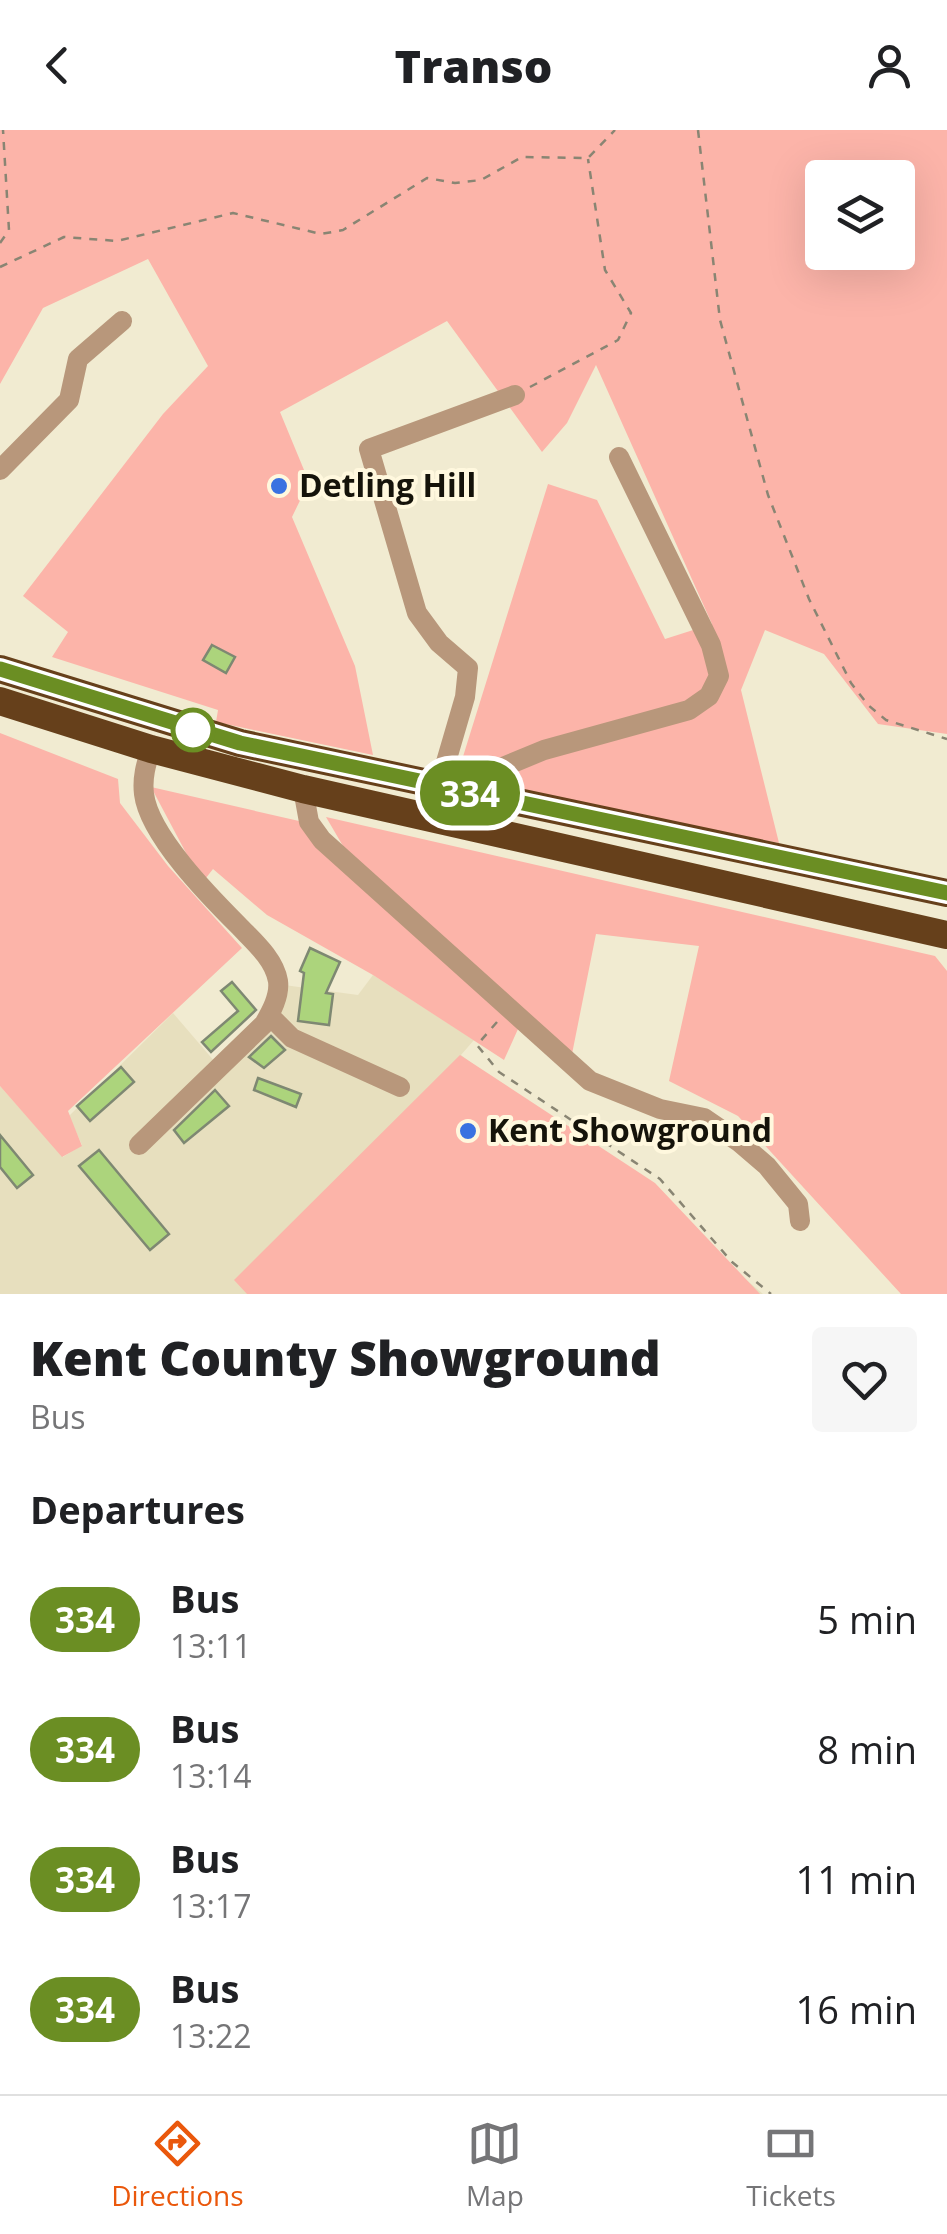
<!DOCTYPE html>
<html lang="en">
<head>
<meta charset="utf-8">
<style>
	body { margin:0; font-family:"Open Sans",sans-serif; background:#f6f6f6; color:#202124; height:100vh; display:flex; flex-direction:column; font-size:38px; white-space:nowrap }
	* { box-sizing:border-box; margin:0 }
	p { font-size:32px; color:#757577 }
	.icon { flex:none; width:55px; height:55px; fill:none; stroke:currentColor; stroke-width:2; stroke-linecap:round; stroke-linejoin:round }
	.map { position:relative; height:1164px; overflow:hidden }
	.drawer { display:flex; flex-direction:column; background:#fff; flex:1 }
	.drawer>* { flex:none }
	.badge { padding:0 20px; border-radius:32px; font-size:35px; line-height:65px }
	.fabs { position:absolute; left:805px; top:30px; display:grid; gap:20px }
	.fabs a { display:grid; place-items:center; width:110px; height:110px; border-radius:10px; background:#fff; box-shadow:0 10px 40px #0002; font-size:50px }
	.map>.badge { position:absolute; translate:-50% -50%; box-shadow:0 0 0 5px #fff }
	h2 { padding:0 30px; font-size:38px; line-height:90px }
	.round { display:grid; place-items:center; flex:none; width:105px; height:105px; border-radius:10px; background:#f6f6f6 }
	.overview { display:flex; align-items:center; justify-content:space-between; height:170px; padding:0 30px }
	h1 { font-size:48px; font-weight:800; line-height:75px }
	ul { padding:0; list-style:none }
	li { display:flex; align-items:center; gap:30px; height:130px; padding:0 30px }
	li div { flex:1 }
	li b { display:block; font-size:38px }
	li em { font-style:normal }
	li .badge { min-width:110px; font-weight:700; text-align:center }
	header { display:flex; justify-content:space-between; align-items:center; height:130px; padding:0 30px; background:#fff; font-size:45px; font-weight:800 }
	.dock { display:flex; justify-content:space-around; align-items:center; height:140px; border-top:2px solid #e0e0e0; background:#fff; font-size:28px; color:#757577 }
	.dock a { display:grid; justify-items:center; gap:5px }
	.dock .on { color:#ea580c }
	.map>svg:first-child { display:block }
	.built { fill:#e7dfbe }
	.green { fill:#fcb4a9; fill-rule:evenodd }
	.building { fill:#acd47c; stroke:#7e8872; stroke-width:2.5 }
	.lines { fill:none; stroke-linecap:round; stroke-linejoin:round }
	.path { stroke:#898573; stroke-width:2.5; stroke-dasharray:8 8; stroke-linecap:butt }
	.minor { stroke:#b8977b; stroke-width:20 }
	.highway { stroke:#66401b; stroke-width:28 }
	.line-casing { stroke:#fff; stroke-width:22 }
	.line { stroke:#6b8e23; stroke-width:15 }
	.poi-dot { fill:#3a72e1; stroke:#fff8de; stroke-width:4 }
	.stop-dot { fill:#fff; stroke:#6b8e23; stroke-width:5 }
	.labels { text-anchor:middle; stroke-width:8; stroke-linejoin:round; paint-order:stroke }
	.poi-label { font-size:32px; font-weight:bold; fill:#15130a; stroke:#fff8de; text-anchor:start }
</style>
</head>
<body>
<header><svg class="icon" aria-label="back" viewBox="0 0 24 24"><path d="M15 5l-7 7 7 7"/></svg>Transo<svg class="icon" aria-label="person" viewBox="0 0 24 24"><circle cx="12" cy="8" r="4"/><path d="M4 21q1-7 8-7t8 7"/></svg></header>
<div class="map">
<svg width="947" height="1164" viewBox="0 0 947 1164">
	<rect width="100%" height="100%" fill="#f1ebd1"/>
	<path class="built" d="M373 845 474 910 461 925 660 1077 763 1164H0V956L63 1027 82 1015 69 986 173 883 215 932 261 889 284 855 358 865Z"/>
	<path class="green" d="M0 0H947V604L878 594 824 524 765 500 741 560 779 713 456 649 548 354 597 370 665 509 712 494 596 235 567 293 542 322 447 191 280 282 309 352 292 387 355 536 373 625 216 592 218 580 52 527 68 502 23 466 163 284 208 236 148 129 43 178 0 254ZM822 48H898V122H822Z
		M0 603 118 649 120 673 168 736 242 818 68 981 82 1016 62 1027 0 956Z
		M151 657 299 691 311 709 518 899 504 930 373 845 267 785 213 739 202 753Z
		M326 687 935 826 947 841V1164H901L738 986 669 951 699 816 596 804 571 929 343 716Z
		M460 925 655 1053 760 1164H247L234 1150Z"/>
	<path class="building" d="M212 515 235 527 226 543 203 530Z
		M310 818 340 832 326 863 333 864 329 895 298 891 304 843 300 841Z
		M232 852 256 880 211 922 202 912 238 881 221 861Z
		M271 906 285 920 264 938 249 927Z
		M121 937 134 952 90 991 77 976Z
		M258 948 301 964 296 977 254 960Z
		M215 960 229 976 184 1013 174 1000Z
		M0 1005 33 1045 17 1058 0 1037Z
		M99 1020 169 1104 150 1120 79 1036Z"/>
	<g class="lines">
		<path class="path" d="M698 0 720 190 768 365 809 469 851 553 868 575 886 590 947 609
			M0 113 9 100 3 0
			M0 137 64 107 117 111 233 83 321 104 343 100 427 48 455 53 481 50 522 27 588 28 615 0
			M530 257 618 210 631 183 605 140 588 29
			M497 892 477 915 499 942 660 1049 732 1132 771 1164"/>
		<path class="minor" d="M0 340 69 270 78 229 122 191
			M439 656 465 567 468 538 439 513 417 483 369 319 515 265
			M303 659 309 692 322 710 590 951 660 979 704 988 739 1012 767 1036 798 1074 800 1091
			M481 665 498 639 544 620 689 580 709 566 719 546 711 515 619 327
			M269 885 292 908 400 957
			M139 1015 264 894C271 882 280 866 278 851 274 828 252 810 238 795 209 766 149 705 144 664 142 648 146 634 151 619"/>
		<path class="highway" d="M0 539 240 613 947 763
			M0 571 151 619 303 659 947 805"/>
	</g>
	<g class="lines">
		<g class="line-casing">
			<path id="line" d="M0 539 240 613 947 763"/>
		</g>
		<use href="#line" class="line"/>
	</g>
	<g class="poi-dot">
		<circle cx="279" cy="356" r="10"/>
		<circle cx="468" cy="1001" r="10"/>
	</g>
	<circle class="stop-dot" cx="193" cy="600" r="20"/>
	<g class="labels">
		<g class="poi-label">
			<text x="299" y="367">Detling Hill</text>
			<text x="488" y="1012">Kent Showground</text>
		</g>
	</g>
</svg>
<div class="fabs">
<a><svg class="icon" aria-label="layers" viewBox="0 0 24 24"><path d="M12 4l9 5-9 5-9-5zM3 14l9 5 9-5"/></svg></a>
</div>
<b class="badge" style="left:470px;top:663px;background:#6b8e23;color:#fff">334</b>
</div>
<section class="drawer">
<div class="overview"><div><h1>Kent County Showground</h1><p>Bus</p></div><a class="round"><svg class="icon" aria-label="heart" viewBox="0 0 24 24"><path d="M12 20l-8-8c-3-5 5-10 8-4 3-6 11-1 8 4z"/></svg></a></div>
<h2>Departures</h2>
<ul>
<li><span class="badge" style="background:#6b8e23;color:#fff">334</span><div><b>Bus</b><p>13:11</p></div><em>5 min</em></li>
<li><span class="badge" style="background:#6b8e23;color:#fff">334</span><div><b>Bus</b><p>13:14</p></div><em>8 min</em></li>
<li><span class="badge" style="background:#6b8e23;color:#fff">334</span><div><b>Bus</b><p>13:17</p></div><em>11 min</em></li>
<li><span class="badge" style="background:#6b8e23;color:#fff">334</span><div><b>Bus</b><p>13:22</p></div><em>16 min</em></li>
</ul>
</section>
<nav class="dock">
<a class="on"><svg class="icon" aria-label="directions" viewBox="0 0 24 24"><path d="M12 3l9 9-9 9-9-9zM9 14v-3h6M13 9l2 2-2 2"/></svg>Directions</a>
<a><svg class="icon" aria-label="map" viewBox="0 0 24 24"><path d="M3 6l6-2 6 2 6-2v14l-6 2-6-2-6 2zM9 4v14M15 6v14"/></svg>Map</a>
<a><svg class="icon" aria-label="tickets" viewBox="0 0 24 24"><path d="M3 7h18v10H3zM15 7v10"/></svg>Tickets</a>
</nav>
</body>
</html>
